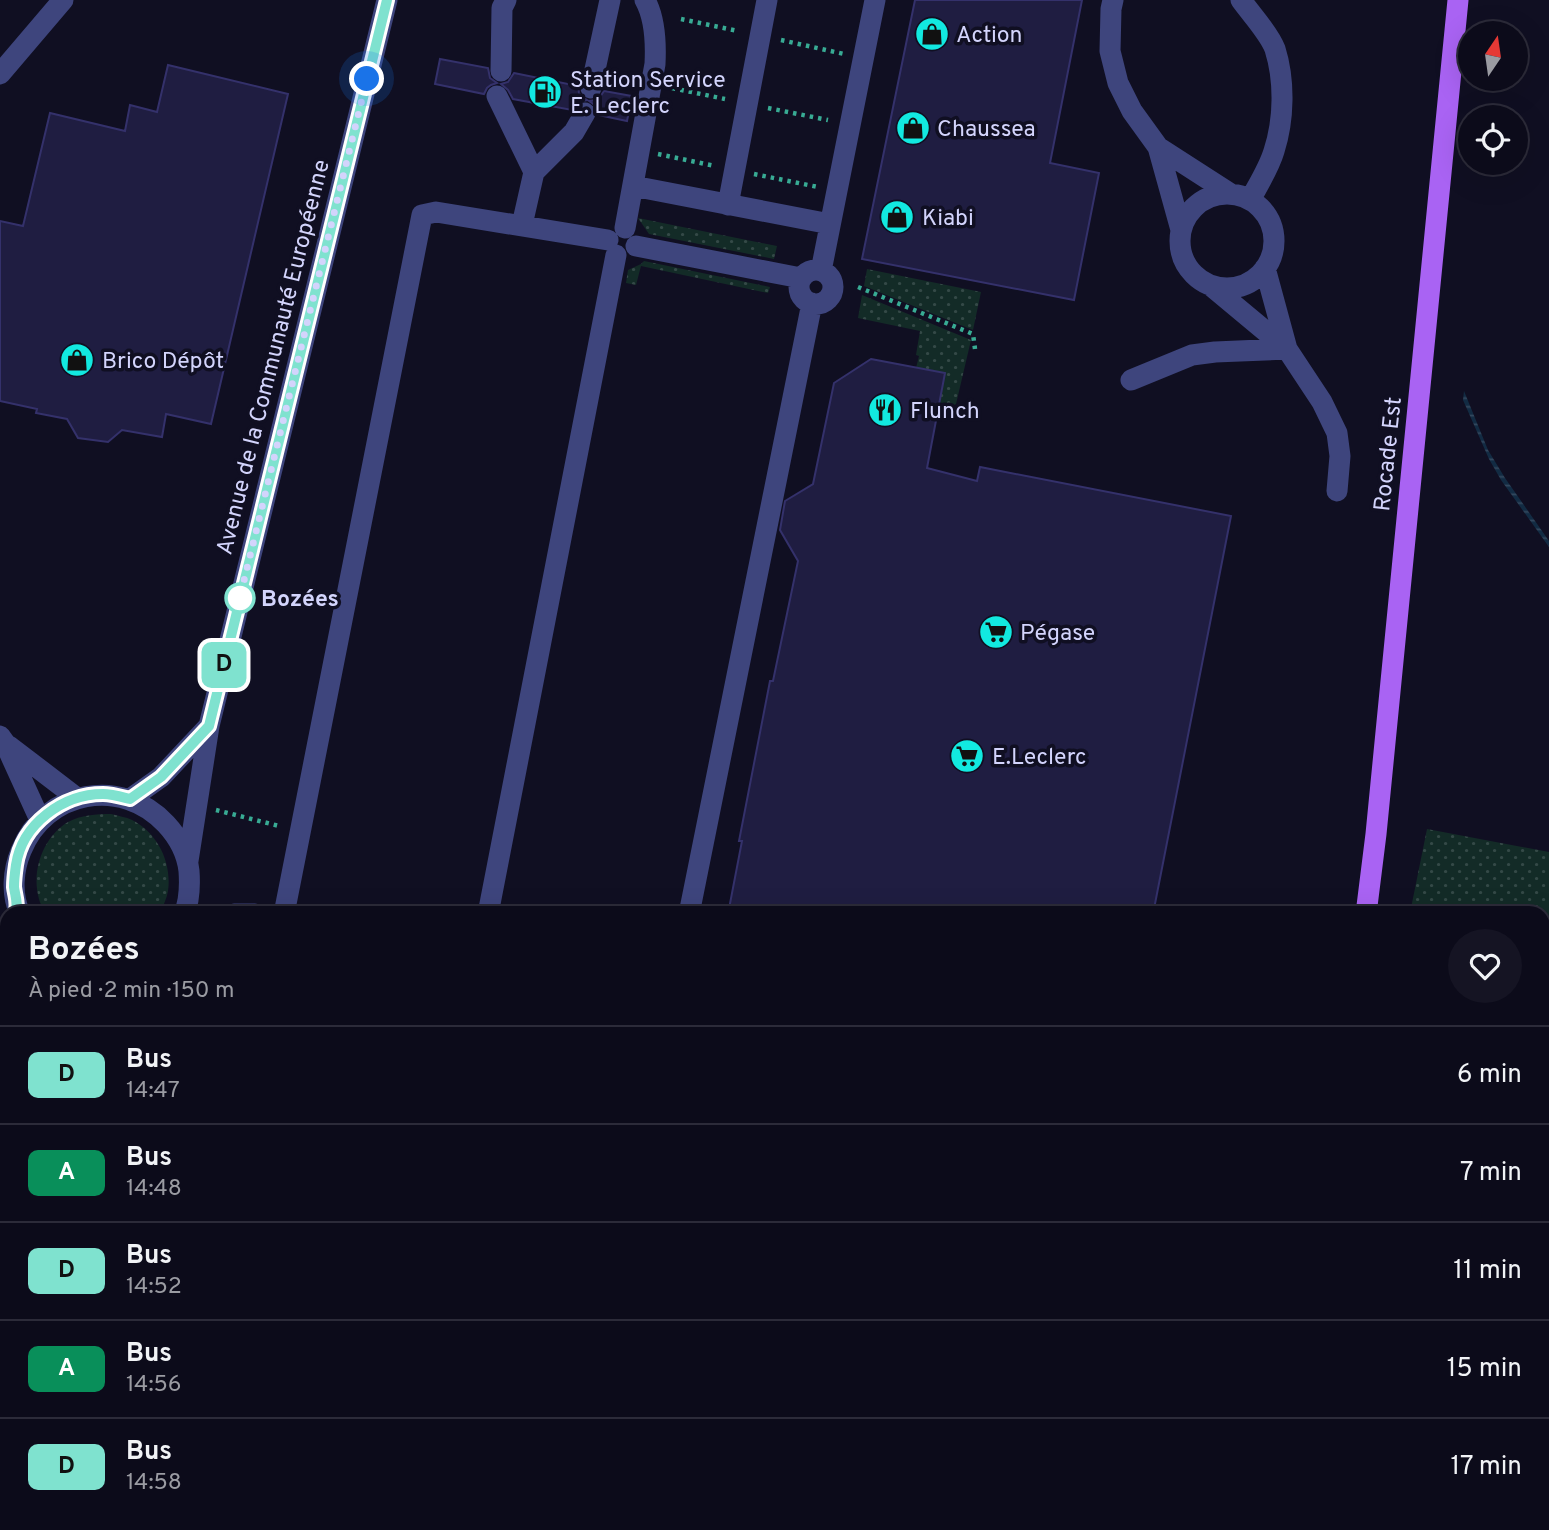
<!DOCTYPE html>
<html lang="fr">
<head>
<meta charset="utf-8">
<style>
	body { margin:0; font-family:Overpass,sans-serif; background:#151423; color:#f1f3f6; height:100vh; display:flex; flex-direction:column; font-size:26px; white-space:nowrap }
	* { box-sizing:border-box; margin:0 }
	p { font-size:23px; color:#9a9ba2 }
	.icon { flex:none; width:38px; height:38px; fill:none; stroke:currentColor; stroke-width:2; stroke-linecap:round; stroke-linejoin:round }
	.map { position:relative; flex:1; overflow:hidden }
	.panel { position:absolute; left:0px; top:906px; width:1550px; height:625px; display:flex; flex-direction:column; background:#0c0b1a; border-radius:21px 21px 0 0; box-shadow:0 7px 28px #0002,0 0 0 2px #2c2b39 }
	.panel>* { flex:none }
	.badge { padding:0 14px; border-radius:10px; font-size:24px; line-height:46px }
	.needle { width:46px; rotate:13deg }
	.fabs { position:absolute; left:1458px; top:21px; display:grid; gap:14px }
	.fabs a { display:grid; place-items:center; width:70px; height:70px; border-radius:50%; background:#0c0b1a; box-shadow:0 7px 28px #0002,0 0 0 2px #2c2b39; font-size:35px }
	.you { position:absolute; width:35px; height:35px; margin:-18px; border:5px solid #fff; border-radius:50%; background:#1a73e8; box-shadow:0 0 0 10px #1a73e833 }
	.map>.badge { position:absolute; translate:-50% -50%; box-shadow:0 0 0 4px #fff }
	.round { display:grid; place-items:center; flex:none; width:74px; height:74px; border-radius:37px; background:#151423 }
	.overview { display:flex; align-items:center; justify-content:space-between; height:119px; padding:0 28px }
	h1 { font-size:33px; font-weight:700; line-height:52px }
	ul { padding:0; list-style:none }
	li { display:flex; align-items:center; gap:21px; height:98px; padding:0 28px; border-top:2px solid #2c2b39 }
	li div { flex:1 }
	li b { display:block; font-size:26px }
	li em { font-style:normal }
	li .badge { min-width:77px; font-weight:700; text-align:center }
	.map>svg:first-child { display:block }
	.grass { fill:url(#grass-dots) }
	.water { fill:url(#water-rules) }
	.building { fill:#1f1d41; stroke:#34316b; stroke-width:2 }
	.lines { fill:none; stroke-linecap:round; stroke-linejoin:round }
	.path { stroke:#38ab94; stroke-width:4.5; stroke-dasharray:3.5 5; stroke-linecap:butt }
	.minor { stroke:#3e457d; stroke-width:21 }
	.major { stroke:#a963f3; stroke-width:21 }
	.line-casing { stroke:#fff; stroke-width:16 }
	.line { stroke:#7fe2cf; stroke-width:10 }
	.walk { stroke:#d3d4fc; stroke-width:7; stroke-dasharray:0 12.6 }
	.stop-dot { fill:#fff; stroke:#7fe2cf; stroke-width:3.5 }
	.labels { text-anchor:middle; stroke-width:7; stroke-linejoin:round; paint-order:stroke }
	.poi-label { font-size:23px; fill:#d3d4fc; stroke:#100f22; text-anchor:start }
	.street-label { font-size:23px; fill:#d3d4fc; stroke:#100f22 }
	.stop-label { font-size:23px; font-weight:bold; fill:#d3d4fc; stroke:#100f22; text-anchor:start }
</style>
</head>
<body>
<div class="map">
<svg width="1549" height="1530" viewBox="0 0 1549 1530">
	<defs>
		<pattern id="grass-dots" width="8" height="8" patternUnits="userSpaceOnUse" patternTransform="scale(1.75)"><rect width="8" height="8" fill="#132b27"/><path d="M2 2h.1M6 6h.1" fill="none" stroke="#344947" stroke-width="1.8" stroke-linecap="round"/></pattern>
		<pattern id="water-rules" width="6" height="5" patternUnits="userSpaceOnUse" patternTransform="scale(1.75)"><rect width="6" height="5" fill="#122b43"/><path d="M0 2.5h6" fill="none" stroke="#34495f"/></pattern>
	</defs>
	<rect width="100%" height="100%" fill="#100f22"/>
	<path class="grass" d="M638 218 777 246 774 259 649 234Z
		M644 261 770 287 768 293 641 266 636 285 626 283 628 270 641 264Z
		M867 269 981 292 973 330 864 286Z
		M862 295 971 340 956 404 951 408 938 410 916 368 919 356 916 355 920 331 858 318Z
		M111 814C118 816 126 817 132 820 158 833 172 863 168 891 167 898 163 905 161 912L159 914 46 913C44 909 40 904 39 899 31 871 43 837 68 822 81 815 96 814 111 814Z
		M1427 829 1549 852V1530H1279L1281 1524H1544V914L1410 913Z"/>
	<path class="water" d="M1464 391 1488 450 1505 478 1549 541V547L1501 480 1489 459 1463 400Z"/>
	<path class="building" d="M915 0H1082L1050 163 1099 173 1074 300 862 259Z
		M440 59 488 68 490 78 497 83 491 85 487 88 484 94 435 84Z
		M168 65 288 94 211 424 166 414 162 437 122 430 108 442 78 438 67 419 36 413 37 409 0 401V221L23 226 50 113 125 131 130 105 157 112Z
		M514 73 578 86 579 93 582 97 587 100 578 102 572 110 513 99 508 90 501 84 508 82Z
		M604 91 632 96 627 121 598 115 596 106 589 101 596 100 600 97Z
		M871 359 945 373 927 468 977 481 980 467 1231 516 1153 914H728L742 841H739L770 681H773L798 561 780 530 785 501 813 484 834 383Z"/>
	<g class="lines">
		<path class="path" d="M681 19 738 31
			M781 40 844 54
			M672 88 725 99
			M768 108 828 120
			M658 154 715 166
			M754 174 818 187
			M858 287 973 334 975 349
			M216 810 279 826"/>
		<path class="minor" d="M1113 0 1111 9 1110 51 1118 83 1132 111 1158 147 1181 230
			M1241 0C1251 14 1269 33 1275 49 1285 81 1284 120 1274 151 1269 168 1258 185 1250 200
			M501 71 502 8 506 0
			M0 74 63 0
			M591 88 610 0
			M497 96 534 172 522 225
			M1158 147 1231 194
			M534 172 574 132 585 113
			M633 186 830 224
			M1180 241a47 47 0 1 1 94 0a47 47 0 1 1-94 0Z
			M728 205 767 0
			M625 228 655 64C656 44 655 18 645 0
			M636 246 801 278
			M1265 268 1287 349 1322 402 1337 433 1340 456 1337 491
			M799 287a17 17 0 1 1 34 0a17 17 0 1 1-34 0Z
			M821 271 875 0
			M1210 285 1287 349
			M1131 380 1192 355 1215 352 1287 349
			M0 736 5 743 40 820
			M9 746 77 798
			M130 799 161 777 209 726
			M188 861 209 726 387 0
			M20 914C11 894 13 870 21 851 45 790 122 776 166 824 178 837 187 853 189 871 190 885 190 900 184 914
			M234 914H255
			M284 914 422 215 436 212 608 240
			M488 914 616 255
			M689 914 812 303
			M0 955 7 937
			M0 999 7 994
			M0 1425 7 1431
			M533 1524 543 1530
			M0 1527 7 1517
			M225 1530 230 1524
			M1131 1530 1132 1524"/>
		<path class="major" d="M1366 914 1376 834 1458 0
			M1231 1530 1233 1524"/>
	</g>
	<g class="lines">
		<g class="line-casing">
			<path id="line" d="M15 914C19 904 15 896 14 887 14 880 15 872 16 865 22 824 63 794 103 794 112 794 122 797 130 799L161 777 209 726 387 0"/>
		</g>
		<use href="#line" class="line"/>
		<path class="walk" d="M240 598 239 601 367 79"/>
	</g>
	<defs>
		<g id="shop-disc" transform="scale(1.75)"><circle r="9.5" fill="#12e9e0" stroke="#100f22"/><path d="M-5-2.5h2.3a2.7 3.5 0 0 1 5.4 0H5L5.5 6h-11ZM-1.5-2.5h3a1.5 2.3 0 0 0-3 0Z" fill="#111"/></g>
		<g id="fuel-disc" transform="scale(1.75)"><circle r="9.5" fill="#12e9e0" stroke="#100f22"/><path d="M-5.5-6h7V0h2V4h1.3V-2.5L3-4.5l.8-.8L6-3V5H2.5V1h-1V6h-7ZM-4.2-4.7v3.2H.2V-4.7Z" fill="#111"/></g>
		<g id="restaurant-disc" transform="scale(1.75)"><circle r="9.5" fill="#12e9e0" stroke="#100f22"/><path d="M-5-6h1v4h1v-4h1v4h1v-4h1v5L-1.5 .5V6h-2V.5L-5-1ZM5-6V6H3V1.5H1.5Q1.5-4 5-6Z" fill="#111"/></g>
		<g id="supermarket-disc" transform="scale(1.75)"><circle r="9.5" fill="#12e9e0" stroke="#100f22"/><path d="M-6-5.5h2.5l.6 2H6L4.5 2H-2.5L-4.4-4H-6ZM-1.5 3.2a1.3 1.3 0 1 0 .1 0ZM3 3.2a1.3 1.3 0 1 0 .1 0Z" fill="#111"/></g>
	</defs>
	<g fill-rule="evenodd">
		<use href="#shop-disc" x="932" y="34"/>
		<use href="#fuel-disc" x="545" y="92"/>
		<use href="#shop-disc" x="913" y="128"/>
		<use href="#shop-disc" x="897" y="217"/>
		<use href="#shop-disc" x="77" y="360"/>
		<use href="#restaurant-disc" x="885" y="410"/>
		<use href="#supermarket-disc" x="996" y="632"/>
		<use href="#supermarket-disc" x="967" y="756"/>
	</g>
	<circle class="stop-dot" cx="240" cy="598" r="14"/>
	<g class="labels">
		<g class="poi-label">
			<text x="956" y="42">Action</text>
			<text x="570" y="87">Station Service<tspan x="570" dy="26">E. Leclerc</tspan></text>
			<text x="937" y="136">Chaussea</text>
			<text x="922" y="225">Kiabi</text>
			<text x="102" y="368">Brico Dépôt</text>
			<text x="910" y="418">Flunch</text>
			<text x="1020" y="640">Pégase</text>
			<text x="992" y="764">E.Leclerc</text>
		</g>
		<g class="street-label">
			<text transform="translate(272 357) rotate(-76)" y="8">Avenue de la Communauté Européenne</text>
			<text transform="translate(1387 454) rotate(-84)" y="8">Rocade Est</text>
		</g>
		<g class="stop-label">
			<text x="261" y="606">Bozées</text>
		</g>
	</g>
</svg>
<div class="fabs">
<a><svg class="needle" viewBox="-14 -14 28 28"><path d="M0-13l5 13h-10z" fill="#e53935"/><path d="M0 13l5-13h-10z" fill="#9a9ba2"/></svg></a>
<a><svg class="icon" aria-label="locate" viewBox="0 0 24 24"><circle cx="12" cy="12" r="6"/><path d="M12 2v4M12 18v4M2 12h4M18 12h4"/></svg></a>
</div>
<div class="you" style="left:367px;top:79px"></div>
<b class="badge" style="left:224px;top:665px;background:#7fe2cf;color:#111">D</b>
<section class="panel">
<div class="overview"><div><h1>Bozées</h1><p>À pied · 2 min · 150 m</p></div><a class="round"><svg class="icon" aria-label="heart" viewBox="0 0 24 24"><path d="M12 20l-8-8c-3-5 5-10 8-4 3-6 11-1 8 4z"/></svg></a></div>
<ul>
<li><span class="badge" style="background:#7fe2cf;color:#111">D</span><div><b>Bus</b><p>14:47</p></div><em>6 min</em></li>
<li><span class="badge" style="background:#098f5a;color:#fff">A</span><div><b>Bus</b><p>14:48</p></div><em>7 min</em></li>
<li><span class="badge" style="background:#7fe2cf;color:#111">D</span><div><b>Bus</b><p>14:52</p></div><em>11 min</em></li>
<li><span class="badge" style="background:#098f5a;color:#fff">A</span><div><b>Bus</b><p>14:56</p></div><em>15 min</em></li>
<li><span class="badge" style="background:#7fe2cf;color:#111">D</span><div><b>Bus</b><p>14:58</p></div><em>17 min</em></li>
</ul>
</section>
</div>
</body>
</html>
